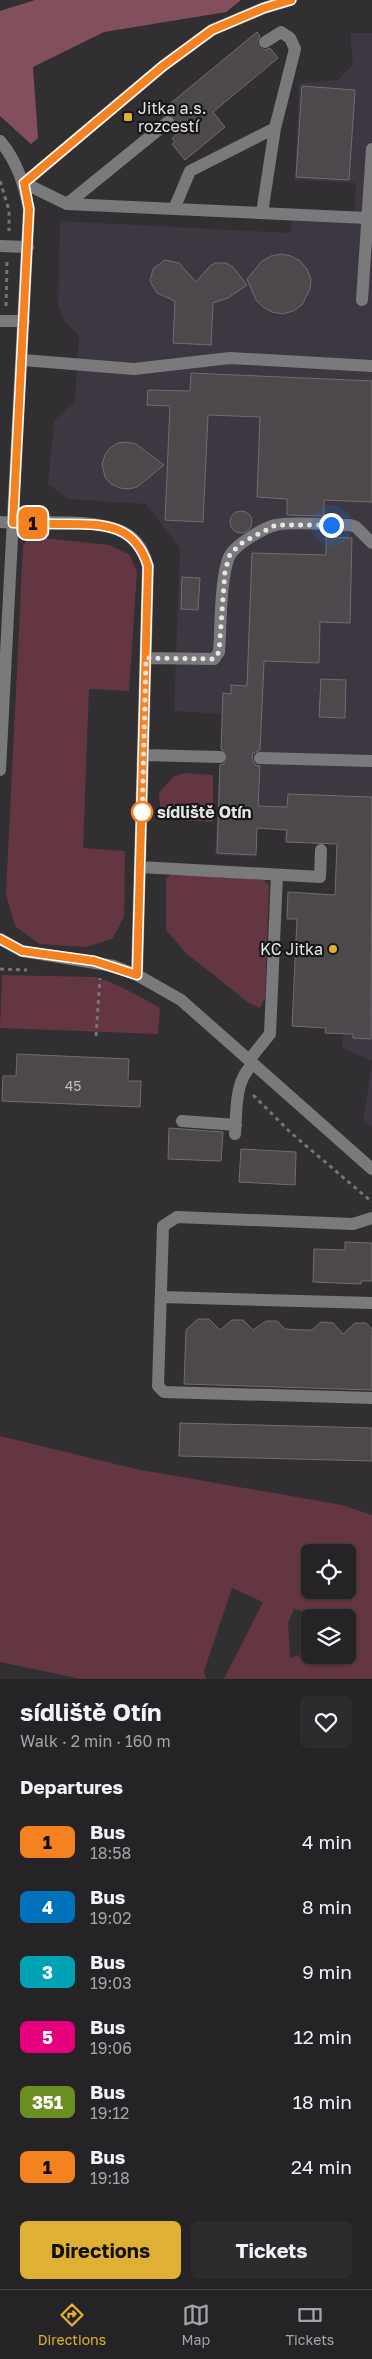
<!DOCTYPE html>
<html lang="en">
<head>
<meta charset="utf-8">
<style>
	body { margin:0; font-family:"Golos Text",sans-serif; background:#2d2b2e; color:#f1f3f6; height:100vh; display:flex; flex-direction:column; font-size:19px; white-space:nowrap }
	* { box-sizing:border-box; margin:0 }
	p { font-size:16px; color:#a3a4a7 }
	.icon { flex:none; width:28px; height:28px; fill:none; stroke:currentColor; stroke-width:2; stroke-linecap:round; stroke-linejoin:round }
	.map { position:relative; height:1679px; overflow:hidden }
	.details { display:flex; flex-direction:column; background:#252326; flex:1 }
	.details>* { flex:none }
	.badge { padding:0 10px; border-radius:8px; font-size:18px; line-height:32px }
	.buttons { position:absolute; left:301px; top:1544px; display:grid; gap:10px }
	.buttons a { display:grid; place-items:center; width:55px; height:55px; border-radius:8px; background:#252326; box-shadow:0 1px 4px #0004,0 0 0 1px #424043; font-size:25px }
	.you { position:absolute; width:25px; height:25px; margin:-12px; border:4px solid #fff; border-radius:50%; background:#1a73e8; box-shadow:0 0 0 8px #1a73e833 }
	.map>.badge { position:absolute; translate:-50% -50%; box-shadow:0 0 0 2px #fff }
	h2 { padding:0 20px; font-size:19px; line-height:45px }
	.round { display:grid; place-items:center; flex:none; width:52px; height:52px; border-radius:8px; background:#2d2b2e }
	.headline { display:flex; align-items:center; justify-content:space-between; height:85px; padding:0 20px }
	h1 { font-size:24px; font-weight:700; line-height:38px }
	.button { display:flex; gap:10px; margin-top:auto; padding:10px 20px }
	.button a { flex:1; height:58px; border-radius:8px; background:#e0b034; color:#111; font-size:20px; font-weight:700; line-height:58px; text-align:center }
	.button a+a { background:#2d2b2e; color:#f1f3f6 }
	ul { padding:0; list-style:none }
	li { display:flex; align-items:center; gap:15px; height:65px; padding:0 20px }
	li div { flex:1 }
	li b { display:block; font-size:19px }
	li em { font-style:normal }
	li .badge { min-width:55px; font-weight:700; text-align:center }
	.tab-bar { display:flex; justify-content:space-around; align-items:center; height:70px; border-top:1px solid #424043; background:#252326; font-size:14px; color:#a3a4a7 }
	.tab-bar a { display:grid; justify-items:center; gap:2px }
	.tab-bar .current { color:#e0b034 }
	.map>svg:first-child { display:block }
	.built { fill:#3c3740 }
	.green { fill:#643641; fill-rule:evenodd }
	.forest { fill:#844f5c }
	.building { fill:#4c484b; stroke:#706c6f }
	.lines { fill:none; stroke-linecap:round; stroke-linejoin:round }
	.minor-tunnel { stroke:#4c4a4d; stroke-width:12; stroke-dasharray:12 6; stroke-linecap:butt }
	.path { stroke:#757376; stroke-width:3; stroke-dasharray:4 4; stroke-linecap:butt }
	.minor { stroke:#7a7a7c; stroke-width:12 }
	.line-casing { stroke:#fff; stroke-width:11 }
	.line { stroke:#f58220; stroke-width:8 }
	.walk { stroke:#e5e4e7; stroke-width:5; stroke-dasharray:0 9 }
	.poi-dot { fill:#e0b034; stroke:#181719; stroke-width:2 }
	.stop-dot { fill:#fff; stroke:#f58220; stroke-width:2.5 }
	.labels { text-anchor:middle; stroke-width:4.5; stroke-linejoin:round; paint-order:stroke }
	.number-label { font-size:14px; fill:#bfbdc0 }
	.poi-label { font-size:16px; fill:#e5e4e7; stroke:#181719; text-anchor:start }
	.stop-label { font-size:16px; font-weight:bold; fill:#e5e4e7; stroke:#181719; text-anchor:start }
</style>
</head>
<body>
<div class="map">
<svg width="372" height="1679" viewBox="0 0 372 1679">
	<rect width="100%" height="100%" fill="#312f32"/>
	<path class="built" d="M350 33H372V845L284 840 285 830 256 828 254 857 215 855 222 714 174 711 180 548 146 504 68 499 48 484 54 421 75 401 79 336 64 321 58 305 60 221 290 233 292 215 354 216 356 183 295 180 299 83 338 80 353 64Z
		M372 972V1061L342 1048 343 1029 369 1030Z
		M372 1063V1128L363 1121Z"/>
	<path class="green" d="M34 537 109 545 130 555 137 572 129 691 89 689 83 848 125 851 124 917 112 939 86 947 39 944 15 926 6 894 23 546 28 539Z
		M184 773 213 775V822L161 819 159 793 173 777Z
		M171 874 264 880 269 885 265 998 260 1008 249 1003 187 954 166 930V879Z
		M2 975 95 977C119 984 139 996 160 1008L158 1034 0 1028Z
		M0 1436 136 1469 342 1505 372 1515V1679H224L263 1602 232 1588 204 1671 206 1679H81L0 1662ZM310 1552H348V1590H310ZM294 1609 313 1614 312 1617 348 1618V1655H310V1624L305 1636 306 1653 290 1658 288 1623Z"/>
	<path class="forest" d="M35 0H241L226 12 104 32 33 67 38 138 31 144 0 116V11Z"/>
	<path class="building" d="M257 32 260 36 257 42 258 47 265 50 270 48 278 58 213 112 225 127 185 160 172 144 175 142 172 138 177 134 173 128 176 124 175 117 170 114 163 116 160 112Z
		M302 86 355 90 349 180 296 177Z
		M281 254 291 256 300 261 307 269 311 279 310 289 302 305 293 311 283 314 272 312 263 307 256 300 247 279 262 261 271 256Z
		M165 260 179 263 196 282 210 266 215 263H226L233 267 247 285 228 298 213 303 211 345 173 343 175 301 157 293 150 281 153 269Z
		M191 373 372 381V502L324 500V516L287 515V499L257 497 260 417 208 415 203 522 165 520 170 406 147 405 148 390 190 391Z
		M127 442 136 444 164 465 137 487 129 489 120 488 111 484 105 477 102 464 105 455 110 448 118 443Z
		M230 522a11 11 0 1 1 22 0a11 11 0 1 1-22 0Z
		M326 537 352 538 350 623 320 622 319 663 264 661 260 750 253 753 252 758 255 765 260 766 258 806 287 807 288 794 372 797 371 1039 353 1038V1034L325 1033 326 1028 292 1026 297 919H287L288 892 335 895 337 844 286 842 287 830 257 828 256 855 217 853 220 765 224 764 228 758 227 753 221 749 223 693 231 694V685L247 686 252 553 326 555Z
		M182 577 200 578 198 610 181 609Z
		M321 679 346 680 345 718 319 717Z
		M17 1054 129 1059 128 1081H141L140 1107 2 1101 3 1076H16Z
		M169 1128 223 1132 221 1161 168 1159Z
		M241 1149 296 1152 295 1185 239 1182Z
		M345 1242 372 1243V1281H361V1284L313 1282 314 1249 345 1250Z
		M198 1319H209L220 1330 232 1320H243L253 1330 266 1321H277L285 1329 303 1330H312L321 1322 333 1323 343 1334 355 1323H366L372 1329V1390L184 1384 186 1330Z
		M180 1423 372 1428V1461L179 1456Z"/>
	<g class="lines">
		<path class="minor-tunnel" d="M168 122 265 42
			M220 757 260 758"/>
		<path class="path" d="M0 181 9 210V231
			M6 306 7 262
			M0 969 27 970
			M96 1036 100 978
			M253 1095 290 1132 372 1202"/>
		<path class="minor" d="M291 0 264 8 212 30 163 66 24 183 67 204 367 218
			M0 141C17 161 24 184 29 209L0 770
			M67 204 168 122
			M174 209 190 171 275 128
			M262 213 275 128 295 49 290 38 281 32 265 42
			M0 246 28 247
			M362 300 372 149
			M0 321H24
			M23 360 134 369 230 358 372 366
			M0 522C35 524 105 516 131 537 141 545 145 555 148 566L137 975
			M146 658 214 659 219 652C221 626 220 579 229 557 234 545 265 527 276 525 293 521 331 525 350 525L356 527 372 543
			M143 755 220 757
			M260 758 372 761
			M140 867 320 877 321 850
			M0 939 22 951 114 966 137 975 181 1000 372 1169
			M249 1060 270 1034 277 875
			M182 1121 236 1125
			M235 1134C237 1110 234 1081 253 1064
			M372 1218 353 1224 177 1217 163 1226 158 1386 164 1392 372 1398
			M161 1297 372 1303"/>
	</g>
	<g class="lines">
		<g class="line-casing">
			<path id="line" d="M0 939 22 951 94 961 137 975 148 566C135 525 106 524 67 524 49 524 31 523 13 523L29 209 24 183 163 66 212 30 264 8 291 0"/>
		</g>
		<use href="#line" class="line"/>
		<path class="walk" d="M142 812V819L146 658 214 659 219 652 225 571 230 554 243 542 276 525H331"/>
	</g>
	<g class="poi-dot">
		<rect x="123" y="112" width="10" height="10" rx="2.5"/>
		<circle cx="333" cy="949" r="5"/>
	</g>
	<circle class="stop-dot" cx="142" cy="812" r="10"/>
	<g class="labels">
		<g class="number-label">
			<text x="73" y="1091">45</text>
		</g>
		<g class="poi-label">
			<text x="138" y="114">Jitka a.s.<tspan x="138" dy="18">rozcestí</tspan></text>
			<text x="323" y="955" text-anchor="end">KC Jitka</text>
		</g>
		<g class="stop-label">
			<text x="157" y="818">sídliště Otín</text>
		</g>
	</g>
</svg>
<div class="buttons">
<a><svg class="icon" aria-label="locate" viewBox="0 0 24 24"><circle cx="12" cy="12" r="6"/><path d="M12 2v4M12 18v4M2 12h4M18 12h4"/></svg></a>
<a><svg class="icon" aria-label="layers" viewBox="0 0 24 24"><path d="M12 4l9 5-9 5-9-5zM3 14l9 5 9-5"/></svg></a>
</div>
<div class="you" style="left:331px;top:525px"></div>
<b class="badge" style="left:33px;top:523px;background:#f58220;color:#111">1</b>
</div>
<section class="details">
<div class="headline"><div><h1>sídliště Otín</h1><p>Walk · 2 min · 160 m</p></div><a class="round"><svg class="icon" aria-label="heart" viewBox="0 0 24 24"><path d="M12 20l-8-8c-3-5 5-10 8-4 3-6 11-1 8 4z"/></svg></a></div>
<h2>Departures</h2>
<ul>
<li><span class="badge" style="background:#f58220;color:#111">1</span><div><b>Bus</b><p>18:58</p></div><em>4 min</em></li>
<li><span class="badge" style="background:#0072bc;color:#fff">4</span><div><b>Bus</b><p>19:02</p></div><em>8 min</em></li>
<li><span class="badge" style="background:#00a3b4;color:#fff">3</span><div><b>Bus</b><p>19:03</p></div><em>9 min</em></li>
<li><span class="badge" style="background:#e6007e;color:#fff">5</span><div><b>Bus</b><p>19:06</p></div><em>12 min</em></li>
<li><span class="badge" style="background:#6b8e23;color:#fff">351</span><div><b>Bus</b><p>19:12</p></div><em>18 min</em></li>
<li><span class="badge" style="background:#f58220;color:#111">1</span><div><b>Bus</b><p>19:18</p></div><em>24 min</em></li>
</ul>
<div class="button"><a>Directions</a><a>Tickets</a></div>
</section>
<nav class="tab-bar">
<a class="current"><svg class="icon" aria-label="directions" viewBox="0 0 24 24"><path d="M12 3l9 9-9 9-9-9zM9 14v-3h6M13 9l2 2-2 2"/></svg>Directions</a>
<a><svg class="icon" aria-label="map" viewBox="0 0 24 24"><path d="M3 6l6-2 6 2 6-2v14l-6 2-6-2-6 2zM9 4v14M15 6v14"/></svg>Map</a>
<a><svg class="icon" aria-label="tickets" viewBox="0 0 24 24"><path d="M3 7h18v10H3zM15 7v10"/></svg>Tickets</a>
</nav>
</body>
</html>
